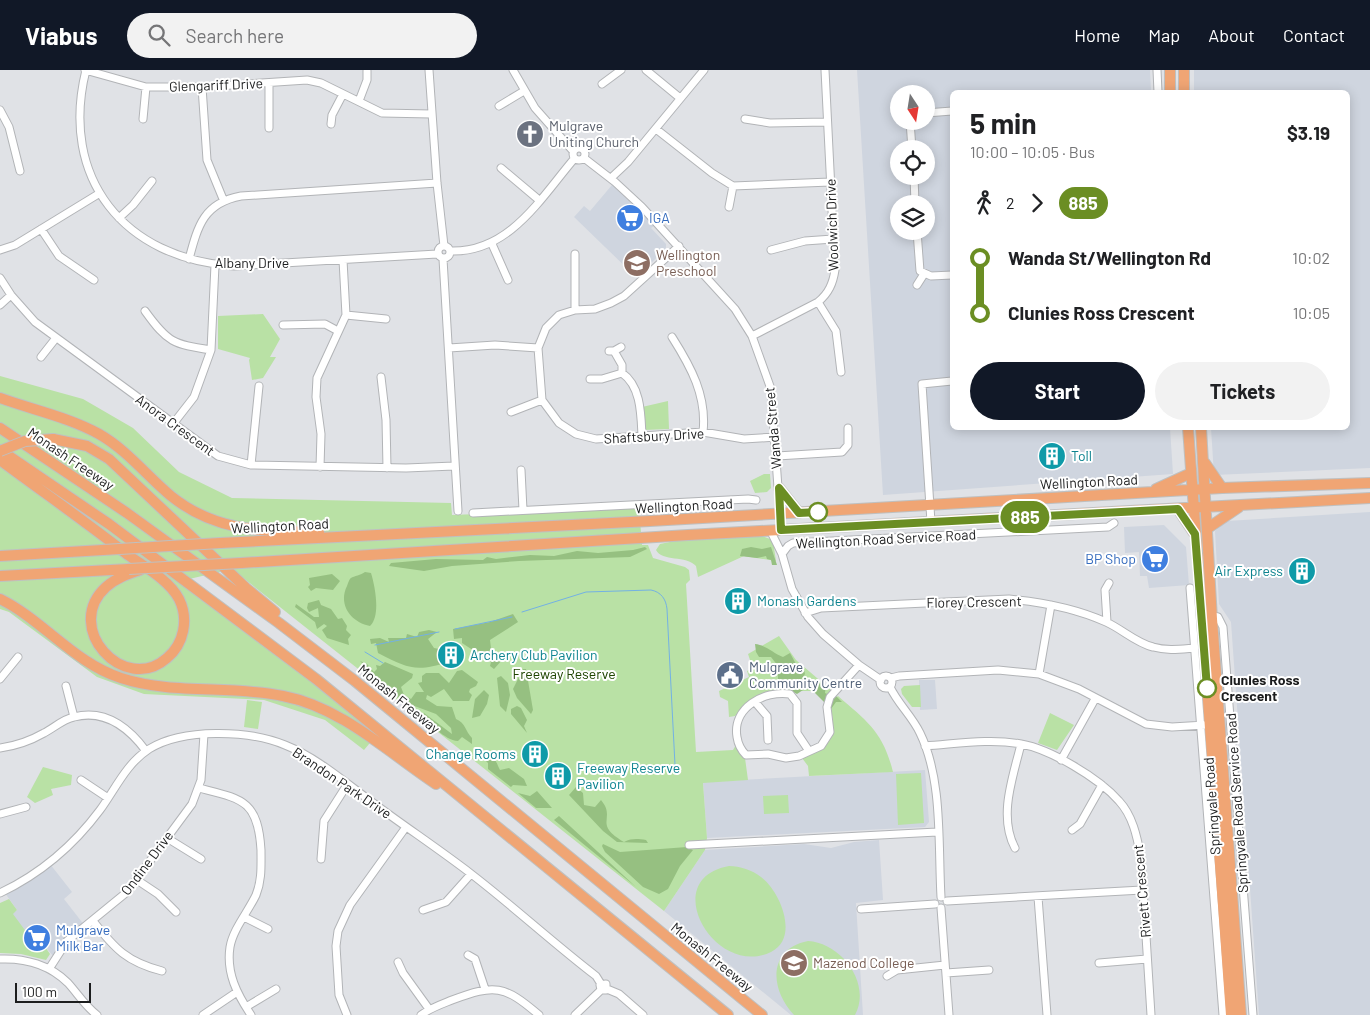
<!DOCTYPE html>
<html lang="en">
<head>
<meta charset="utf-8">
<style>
	body { margin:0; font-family:Barlow,sans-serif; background:#f2f2f2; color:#202124; height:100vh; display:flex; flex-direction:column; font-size:19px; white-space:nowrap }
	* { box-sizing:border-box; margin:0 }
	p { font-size:16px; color:#757577 }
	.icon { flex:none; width:28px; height:28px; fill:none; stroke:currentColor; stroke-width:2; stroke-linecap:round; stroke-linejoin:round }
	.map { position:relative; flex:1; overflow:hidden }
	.details { position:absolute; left:950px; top:20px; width:400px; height:340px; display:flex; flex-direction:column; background:#fff; border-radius:8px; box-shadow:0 2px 12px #0003 }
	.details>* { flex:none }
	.badge { padding:0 10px; border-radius:16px; font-size:18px; line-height:32px }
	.needle { width:32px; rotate:168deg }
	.fabs { position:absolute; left:890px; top:15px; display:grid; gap:10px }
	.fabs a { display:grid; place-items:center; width:45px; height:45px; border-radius:50%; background:#fff; box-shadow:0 2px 12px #0003; font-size:25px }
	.scale { position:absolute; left:15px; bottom:12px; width:76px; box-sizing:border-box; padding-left:5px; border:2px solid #1c1d1e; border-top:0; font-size:14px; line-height:18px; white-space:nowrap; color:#1c1d1e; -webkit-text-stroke:4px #fff; paint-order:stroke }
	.map>.badge { position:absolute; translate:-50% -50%; box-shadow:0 0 0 2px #fff }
	.legs { display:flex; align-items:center; gap:8px; height:55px; padding:0 20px; font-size:16px }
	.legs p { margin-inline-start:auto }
	.headline { display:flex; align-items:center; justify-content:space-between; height:85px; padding:0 20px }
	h1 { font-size:28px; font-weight:700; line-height:38px }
	.cta { display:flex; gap:10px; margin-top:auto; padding:10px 20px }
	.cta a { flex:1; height:58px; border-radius:30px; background:#111827; color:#fff; font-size:20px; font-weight:700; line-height:58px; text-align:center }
	.cta a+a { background:#f2f2f2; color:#202124 }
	ul { padding:0 20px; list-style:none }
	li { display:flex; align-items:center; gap:18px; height:55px; font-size:19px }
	li i { display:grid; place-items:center; width:8px; height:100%; margin:0 6px; background:currentColor }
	li i::after { content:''; width:12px; height:12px; margin:-6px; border:4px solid; border-radius:50%; background:#fff }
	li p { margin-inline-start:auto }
	li:first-child i { background:linear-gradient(#0000 50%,currentColor 0) }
	li:last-child i { background:linear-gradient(currentColor 50%,#0000 0) }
	header { display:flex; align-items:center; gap:30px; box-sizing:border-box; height:70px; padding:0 25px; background:#111827; color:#fff }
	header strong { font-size:24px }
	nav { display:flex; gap:28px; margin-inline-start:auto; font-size:18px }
	.search { width:350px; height:45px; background:#f2f2f2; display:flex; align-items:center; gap:12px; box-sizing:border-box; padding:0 18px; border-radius:28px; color:#757577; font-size:19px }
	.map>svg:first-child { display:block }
	.built { fill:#cfd5df; fill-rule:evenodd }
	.green { fill:#b9e1a5 }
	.forest { fill:#96c081 }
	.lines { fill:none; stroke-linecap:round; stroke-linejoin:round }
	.stream { stroke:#73b1e4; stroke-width:1 }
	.minor-casing { stroke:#b2b4b7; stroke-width:9 }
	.highway-casing { stroke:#bfc0c0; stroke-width:12 }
	.minor { stroke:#fff; stroke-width:7 }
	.highway { stroke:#f0a574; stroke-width:10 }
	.highway-bridge-casing { stroke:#bfc0c0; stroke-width:12; stroke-linecap:butt }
	.highway-bridge { stroke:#f0a574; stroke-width:10 }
	.line-1-casing { stroke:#fff; stroke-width:11 }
	.line-1 { stroke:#6b8e23; stroke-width:8 }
	.stop-1-dot { fill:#fff; stroke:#6b8e23; stroke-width:2.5 }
	.labels { text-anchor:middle; stroke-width:4; stroke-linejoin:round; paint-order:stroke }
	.street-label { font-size:14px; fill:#1c1d1e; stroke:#fff }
	.worship-label { font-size:14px; fill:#5b616d; stroke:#fff; text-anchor:start }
	.shop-label { font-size:14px; fill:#366cbe; stroke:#fff; text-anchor:start }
	.education-label { font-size:14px; fill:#785e54; stroke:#fff; text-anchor:start }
	.culture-label { font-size:14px; fill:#0d838f; stroke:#fff; text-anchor:start }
	.service-label { font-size:14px; fill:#4e5e75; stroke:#fff; text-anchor:start }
	.park-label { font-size:14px; fill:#1e4400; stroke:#fff }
	.stop-label { font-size:14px; font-weight:bold; fill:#1c1d1e; stroke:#fff; text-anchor:start }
</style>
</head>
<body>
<header>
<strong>Viabus</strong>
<div class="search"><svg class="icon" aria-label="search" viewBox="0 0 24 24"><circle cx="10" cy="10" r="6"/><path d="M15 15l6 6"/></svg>Search here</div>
<nav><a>Home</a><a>Map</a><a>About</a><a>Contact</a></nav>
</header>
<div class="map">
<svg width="1370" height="945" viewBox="0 0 1370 945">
	<rect width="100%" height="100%" fill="#e0e2e6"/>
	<path class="built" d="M857 0H1150L1151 22H952V358H1170L1173 404 883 425ZM899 24H926V51H899ZM899 79H926V106H899ZM899 134H926V161H899Z
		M1194 0H1370V398L1214 405 1211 358H1348V22H1194Z
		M612 115 655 155 651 158 666 174V179L636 207 574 147 584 136 590 141Z
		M1370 442V945H1259L1231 552 1219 534 1215 461 1227 451Z
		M1164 455 1186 477 1189 515 1149 518 1147 506H1140L1139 482 1125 483 1124 457Z
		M919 610H935L937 639 920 640Z
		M925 700 929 752 925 757 707 768 703 712Z
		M879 770 883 830 856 833 863 945H791L664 841 705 780 804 774 831 778 854 772Z
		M50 794 72 822 64 829 85 856 54 887 41 872 36 875 12 844 17 840 5 823Z"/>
	<path class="green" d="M263 244 280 269 270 287H276L263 308 252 310 249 290 250 288 218 279V246Z
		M0 306 83 329 133 358 179 402 232 428 451 433 452 445 639 438 642 475H648L653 488 685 497 689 500 690 510 686 514 696 682 733 680 736 675 745 688 748 710 703 713 707 768 705 780 664 841 232 499 185 510 380 661 364 680 325 650 264 630 144 624 97 607 9 542 0 539Z
		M668 331 669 359 644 360 642 337Z
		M764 404H770L771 418 767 422 755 423 750 411Z
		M762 466 770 469 776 477 774 478 776 491 744 486 698 507 696 496C686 485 662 492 656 480L660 474 680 470Z
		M779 566 796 590 831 620 826 627 812 621H769L746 634 735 646 729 647 728 631 720 627 719 621 749 607 747 601 758 595 756 591 751 593 748 584Z
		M920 615 921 637H912L902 624 901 619 904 616Z
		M838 626C868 652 883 662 893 702L809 706 808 696 802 688C816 680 834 674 833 655 833 646 830 639 832 630Z
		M247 630 262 632 258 659 244 657Z
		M1050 643 1074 655 1057 680 1038 673Z
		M43 697 72 705 71 715 51 719 53 725 35 733 27 727Z
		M921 703 924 753 898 755 896 704Z
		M788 725 789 743 764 744 763 726Z
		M729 796C740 796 752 800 761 807 780 821 800 868 771 882 715 909 657 809 729 796Z
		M9 829 17 840 13 844 36 875 41 871 50 884 46 890 21 884 0 883V833Z
		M808 871C841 873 872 913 855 945H794C770 920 767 879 808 871Z"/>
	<path class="forest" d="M645 477 647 479 630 487 519 491 452 496 424 501 389 496 391 493 436 489 483 490 487 487 496 489 530 485 554 486 577 481 598 483 633 480Z
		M751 477 762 479 771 477 777 495H772L771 490 767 489 766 486 757 488 740 486 742 479Z
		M365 502 371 503C375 516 381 546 370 556 350 552 338 534 347 516 348 514 349 509 351 508 354 506 361 505 365 502Z
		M332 504 340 511 333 520 316 518 311 521 308 517 310 515 309 508Z
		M319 530 321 535 331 539 338 549 342 548 347 556 346 560 351 565 348 569 349 575 327 568 322 560 327 556 324 554 317 559 315 552 295 537 296 534 314 547H319L318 538 309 542 307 538 308 533Z
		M513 544 518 552 490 570 492 587 498 586 503 589 494 599 490 596 491 592 462 573V568L454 569 453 559 490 552Z
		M429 560 437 562 428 569 434 578 439 579 440 587 445 588 449 592C416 602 409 599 378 583L376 573 371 574 370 569 380 568 389 572 388 568H406L407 564 417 567 419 562Z
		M755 574C766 575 773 583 783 587L790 583 796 594 794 597 804 600 805 604 800 611 805 612 808 609C815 612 827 611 825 623L829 625 832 622 842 632H836L831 639 811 619 803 620 797 624 793 622 792 617 784 615 778 609V596L771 587H759L756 582Z
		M360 591 367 594 374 602 377 599 376 595 380 596 385 592 413 604 412 608 401 617 404 625 411 629 416 622H424L418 613 422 612V606L426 603H439L449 613 457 601 462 600 478 612 476 616 470 619 469 622 472 625 469 631H453L444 619 431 627 427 625 426 629 437 636 452 637 456 649C466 653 465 661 472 668V674L462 667 458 671C444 670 430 653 421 644L424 643 452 664 451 658 436 644 401 631Z
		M523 599H526L533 640 531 644 517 628 513 619Z
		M501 606 508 613 510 625 506 642 500 636 497 608Z
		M484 620 489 625 487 634 480 646 472 648 475 629Z
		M517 636 521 638 527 650 524 656 527 663 511 644V639Z
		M480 681C496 684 494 688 500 700L509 698 524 709 527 716 513 715 511 717 488 699V693L485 690H480L475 687Z
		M576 717 583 723 584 735 595 737 601 730C617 749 592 753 624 772 632 768 638 769 646 770L648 773 617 772 603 761 569 725Z
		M537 721 552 738H536L518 723 530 726Z
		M559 746 636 817 554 750Z
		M603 774 620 782 687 777 693 780 680 796 668 819 659 824 643 817 605 782 602 776Z"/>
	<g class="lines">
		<path class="stream" d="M522 542 586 522 651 520C661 522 666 529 667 539L675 695
			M455 559 512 547
			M375 575 439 562
			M365 582 383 593"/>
		<g class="minor-casing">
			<path id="minor" d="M85 0 146 17H202L307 10 321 13 382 43 431 44
				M86 0C59 108 124 189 234 196L437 184
				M429 0 437 113 444 176
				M513 0 535 38 573 81
				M646 0 680 28
				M1157 0 1158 22
				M602 14 621 0
				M202 17 207 90 223 129
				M359 31 367 10V1
				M499 36 524 21
				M0 40 9 57 20 101
				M926 43 952 41
				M143 49 146 17
				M745 49 770 53 827 52
				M910 51 912 79
				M331 54 332 45 343 24
				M269 58V13
				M656 59 712 103 733 116 830 112
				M573 84a6 6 0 1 1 12 0a6 6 0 1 1-12 0Z
				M584 88 615 112 642 137 735 239 752 266 771 319 781 460
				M501 98 539 130
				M914 106 915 134
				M611 108 628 92 704 0
				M729 137 733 116
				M119 148 133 135 152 111
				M41 159 59 186 94 210
				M917 161 920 201 931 206 952 205
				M492 174 508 210
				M438 182a6 6 0 1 1 12 0a6 6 0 1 1-12 0Z
				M679 176 624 226 611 233 595 239 575 240 559 245 546 258 538 278 542 330 559 353 576 364 596 369 703 362 744 369 776 367
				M0 180 15 175 100 123
				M771 180 805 171 833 169
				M450 181C509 183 540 129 574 89
				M189 189C198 155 204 133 241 126L437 113
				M443 189 458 441
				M0 208 11 225 35 252 218 386 251 395 406 398 454 396
				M917 215 924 204
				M818 232 836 261 841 302
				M0 235 11 225
				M575 240V184
				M145 241C168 273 173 274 211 280
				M346 245 386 249
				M283 255 325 254 338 261
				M752 266 818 232C829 223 833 213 835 200L825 0
				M672 267C691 297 707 326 703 362
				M449 278 495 275 538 278
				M609 281H614L621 277
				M614 281 622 295V303C641 316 641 344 642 366
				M41 287 56 268
				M381 307 386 350 387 398
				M590 309H602L622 303
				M511 342 542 330
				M173 354 194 327 211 280 215 195
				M777 386 842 382 848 375V358
				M251 395 259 316
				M320 397 321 364 316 327 317 308 346 245 343 190
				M521 400 523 440
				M473 443 748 429 756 430
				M931 452 922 314 952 311
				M770 460 782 484 792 519 808 547 823 564 859 595 881 610
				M782 484 788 476 793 473 1108 457 1114 453
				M1190 518 1223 945
				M805 543 821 538 1009 529C1042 532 1075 538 1106 552 1122 559 1136 573 1153 577 1167 581 1181 579 1195 578
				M1209 545 1218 547 1223 557 1253 945
				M1107 552 1105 520 1109 513
				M1039 604 1051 535
				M880 612a6 6 0 1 1 12 0a6 6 0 1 1-12 0Z
				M891 608 899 606 998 600 1039 604 1079 619 1146 654 1172 657 1205 655
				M0 609 18 587
				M66 616 74 647
				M890 617C898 634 912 646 920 663 943 710 938 775 941 827
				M755 632 767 646 768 670
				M925 676C956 674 990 668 1021 674 1050 679 1099 708 1119 731 1133 746 1137 767 1141 787L1151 945
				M0 678C15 676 30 671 44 663 54 658 63 649 74 647 105 639 129 658 146 681
				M809 681 797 663V633L790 624C764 620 732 638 737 667 738 674 741 680 746 685L768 684 786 688 799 686 821 676 830 662 827 637 830 627 859 595
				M1061 690 1095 629
				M81 710 108 728
				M199 718C242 729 258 730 261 780 261 796 262 810 256 825 248 842 233 859 230 877 226 903 237 924 251 945
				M0 744 26 737
				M1072 760 1080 754 1102 715
				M167 768 201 789
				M689 775 937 762
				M1015 778C998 746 1013 707 1021 674
				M321 789 324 751 347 715
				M137 810 158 824 176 842
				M0 823C40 804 74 775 100 740 116 718 126 694 149 679 183 658 249 660 285 675 318 688 347 714 376 735 407 758 440 780 470 803 513 836 553 873 596 906L601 914
				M1038 827 1047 945
				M947 831 1142 820
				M941 838 949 945
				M861 839 935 834
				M423 840 446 832 471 804
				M244 847 268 859
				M93 851C115 879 127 892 162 901
				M468 885 475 889 485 919
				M0 889C25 888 50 895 68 913 78 924 85 936 97 945
				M398 892 403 903 429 939
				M1099 893 1147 889
				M49 899 67 871 127 822 192 734 201 710 204 664
				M946 903 989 900
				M887 906 897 900 945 895
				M607 919 619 924 643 945
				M246 937 276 919
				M203 945 237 922
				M347 945 339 925 336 876 338 861 350 835 406 757
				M421 945C430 938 442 934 452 930 495 914 504 915 539 945
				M575 945 601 920H606V914L600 915 601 920"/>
		</g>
		<g class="highway-casing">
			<path id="highway" d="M1170 22V0
				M1184 22V0
				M0 328C33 340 68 347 99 364 127 380 147 406 171 426 217 463 264 461 319 462
				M0 358 127 443 279 553 355 611 762 945
				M1188 358 1231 945
				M1201 358 1212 549 1241 945
				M53 369 87 376 109 389 246 518 275 542
				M0 380 109 454 316 609 728 945
				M0 390C43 422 86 452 128 485 145 497 169 510 179 529 189 549 184 574 167 588 124 626 62 557 106 517 116 508 128 504 140 500
				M1205 393 1222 418
				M779 418 799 443
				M1156 419 1191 403
				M1178 439 1194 463
				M1208 458 1239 437
				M220 473 650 451 1222 418 1370 413
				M0 486 103 480
				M241 493 688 465 1370 428
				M0 506 129 499
				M0 529C43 550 74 593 121 608 173 625 229 615 283 626 341 637 388 682 436 714"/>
		</g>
		<use href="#minor" class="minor"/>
		<use href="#highway" class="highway"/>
		<g class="highway-bridge-casing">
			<path id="highway-bridge" d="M0 381 25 371 53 369
				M103 480 220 473
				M129 499 241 493"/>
		</g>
		<use href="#highway-bridge" class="highway-bridge"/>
	</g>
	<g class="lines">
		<g class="line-1-casing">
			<path id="line-1" d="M818 442 799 443 779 418 781 460 1178 439 1195 464 1207 618"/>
		</g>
		<use href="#line-1" class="line-1"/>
	</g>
	<defs>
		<g id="church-disc" transform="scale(1.4375)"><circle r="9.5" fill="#6b7280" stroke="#fff"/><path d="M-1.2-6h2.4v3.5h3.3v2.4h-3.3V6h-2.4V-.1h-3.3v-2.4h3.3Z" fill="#fff"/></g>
		<g id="supermarket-disc" transform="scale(1.4375)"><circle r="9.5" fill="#3f7fe0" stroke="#fff"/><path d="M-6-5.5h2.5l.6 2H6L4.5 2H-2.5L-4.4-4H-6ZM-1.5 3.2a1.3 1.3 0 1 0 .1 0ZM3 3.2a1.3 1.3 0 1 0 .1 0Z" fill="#fff"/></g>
		<g id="school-disc" transform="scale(1.4375)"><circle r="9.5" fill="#8d6e63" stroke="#fff"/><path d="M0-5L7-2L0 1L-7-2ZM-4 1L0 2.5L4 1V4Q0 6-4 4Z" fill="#fff"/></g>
		<g id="building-disc" transform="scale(1.4375)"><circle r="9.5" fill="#0f9aa8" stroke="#fff"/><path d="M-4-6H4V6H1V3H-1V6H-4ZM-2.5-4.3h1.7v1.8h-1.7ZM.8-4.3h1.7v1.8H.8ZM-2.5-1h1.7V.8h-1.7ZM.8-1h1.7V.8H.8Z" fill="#fff"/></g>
		<g id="civic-disc" transform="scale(1.4375)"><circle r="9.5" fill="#5c6f8a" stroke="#fff"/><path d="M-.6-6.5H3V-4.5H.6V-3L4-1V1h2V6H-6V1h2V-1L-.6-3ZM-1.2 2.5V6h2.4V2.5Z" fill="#fff"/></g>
	</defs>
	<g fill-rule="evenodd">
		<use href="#church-disc" x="530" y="64"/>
		<use href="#supermarket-disc" x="630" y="148"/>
		<use href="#school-disc" x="637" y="193"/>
		<use href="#building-disc" x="1052" y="386"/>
		<use href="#supermarket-disc" x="1155" y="489"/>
		<use href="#building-disc" x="1302" y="501"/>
		<use href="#building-disc" x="738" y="531"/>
		<use href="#building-disc" x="451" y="585"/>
		<use href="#civic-disc" x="730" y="605"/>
		<use href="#building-disc" x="535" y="684"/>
		<use href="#building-disc" x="558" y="706"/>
		<use href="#supermarket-disc" x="37" y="868"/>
		<use href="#school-disc" x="794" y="893"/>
	</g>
	<g class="stop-1-dot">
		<circle cx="818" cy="442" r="9"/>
		<circle cx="1207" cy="618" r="9"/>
	</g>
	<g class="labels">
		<g class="street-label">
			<text transform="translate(216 15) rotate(-2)" y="5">Glengariff Drive</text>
			<text transform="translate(832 155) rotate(-92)" y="5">Woolwich Drive</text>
			<text x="252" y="198">Albany Drive</text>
			<text transform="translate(175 355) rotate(36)" y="5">Anora Crescent</text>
			<text transform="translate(773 358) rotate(-95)" y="5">Wanda Street</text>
			<text transform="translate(654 366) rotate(-3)" y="5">Shaftsbury Drive</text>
			<text transform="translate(71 389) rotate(34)" y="5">Monash Freeway</text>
			<text transform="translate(1089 412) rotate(-3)" y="5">Wellington Road</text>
			<text transform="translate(684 436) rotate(-3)" y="5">Wellington Road</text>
			<text transform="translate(280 456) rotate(-3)" y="5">Wellington Road</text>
			<text transform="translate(886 469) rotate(-3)" y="5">Wellington Road Service Road</text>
			<text transform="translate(974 532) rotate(-1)" y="5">Florey Crescent</text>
			<text transform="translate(399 629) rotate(39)" y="5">Monash Freeway</text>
			<text transform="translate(342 713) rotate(34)" y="5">Brandon Park Drive</text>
			<text transform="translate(1237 733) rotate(-94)" y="5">Springvale Road Service Road</text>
			<text transform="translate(1212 736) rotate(-94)" y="5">Springvale Road</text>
			<text transform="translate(147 793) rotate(-53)" y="5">Ondine Drive</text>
			<text transform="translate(1142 821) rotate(-95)" y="5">Rivett Crescent</text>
			<text transform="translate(712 887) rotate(39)" y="5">Monash Freeway</text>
		</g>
		<g class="worship-label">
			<text x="549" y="61">Mulgrave<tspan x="549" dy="16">Uniting Church</tspan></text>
		</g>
		<g class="shop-label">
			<text x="649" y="153">IGA</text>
			<text x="1136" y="494" text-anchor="end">BP Shop</text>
			<text x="56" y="865">Mulgrave<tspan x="56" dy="16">Milk Bar</tspan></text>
		</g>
		<g class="education-label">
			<text x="656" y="190">Wellington<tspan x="656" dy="16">Preschool</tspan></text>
			<text x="813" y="898">Mazenod College</text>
		</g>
		<g class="culture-label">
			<text x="1071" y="391">Toll</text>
			<text x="1283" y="506" text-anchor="end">Air Express</text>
			<text x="757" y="536">Monash Gardens</text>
			<text x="470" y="590">Archery Club Pavilion</text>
			<text x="516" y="689" text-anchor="end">Change Rooms</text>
			<text x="577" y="703">Freeway Reserve<tspan x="577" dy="16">Pavilion</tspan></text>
		</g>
		<g class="service-label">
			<text x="749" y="602">Mulgrave<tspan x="749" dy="16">Community Centre</tspan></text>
		</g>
		<g class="park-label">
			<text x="564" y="609">Freeway Reserve</text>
		</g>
		<g class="stop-label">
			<text x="1221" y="615">Clunies Ross<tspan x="1221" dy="16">Crescent</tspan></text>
		</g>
	</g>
</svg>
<div class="fabs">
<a><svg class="needle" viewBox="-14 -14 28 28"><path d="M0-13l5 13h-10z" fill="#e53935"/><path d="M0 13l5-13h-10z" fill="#757577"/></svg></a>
<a><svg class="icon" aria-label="locate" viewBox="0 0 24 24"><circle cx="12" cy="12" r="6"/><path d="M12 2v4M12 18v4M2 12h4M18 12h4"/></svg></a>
<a><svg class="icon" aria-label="layers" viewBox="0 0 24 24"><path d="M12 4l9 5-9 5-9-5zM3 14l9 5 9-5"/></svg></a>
</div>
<div class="scale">100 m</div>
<b class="badge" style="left:1025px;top:447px;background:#6b8e23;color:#fff">885</b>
<section class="details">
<div class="headline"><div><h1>5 min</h1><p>10:00 – 10:05 · Bus</p></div><b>$3.19</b></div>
<div class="legs"><svg class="icon" aria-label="walk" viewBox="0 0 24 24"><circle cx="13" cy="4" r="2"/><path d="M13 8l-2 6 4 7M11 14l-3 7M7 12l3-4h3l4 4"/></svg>2<svg class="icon" aria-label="forward" viewBox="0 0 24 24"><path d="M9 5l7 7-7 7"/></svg><b class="badge" style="background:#6b8e23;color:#fff">885</b></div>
<ul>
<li><i style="color:#6b8e23"></i><b>Wanda St/Wellington Rd</b><p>10:02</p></li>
<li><i style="color:#6b8e23"></i><b>Clunies Ross Crescent</b><p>10:05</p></li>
</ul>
<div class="cta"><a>Start</a><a>Tickets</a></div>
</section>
</div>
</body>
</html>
